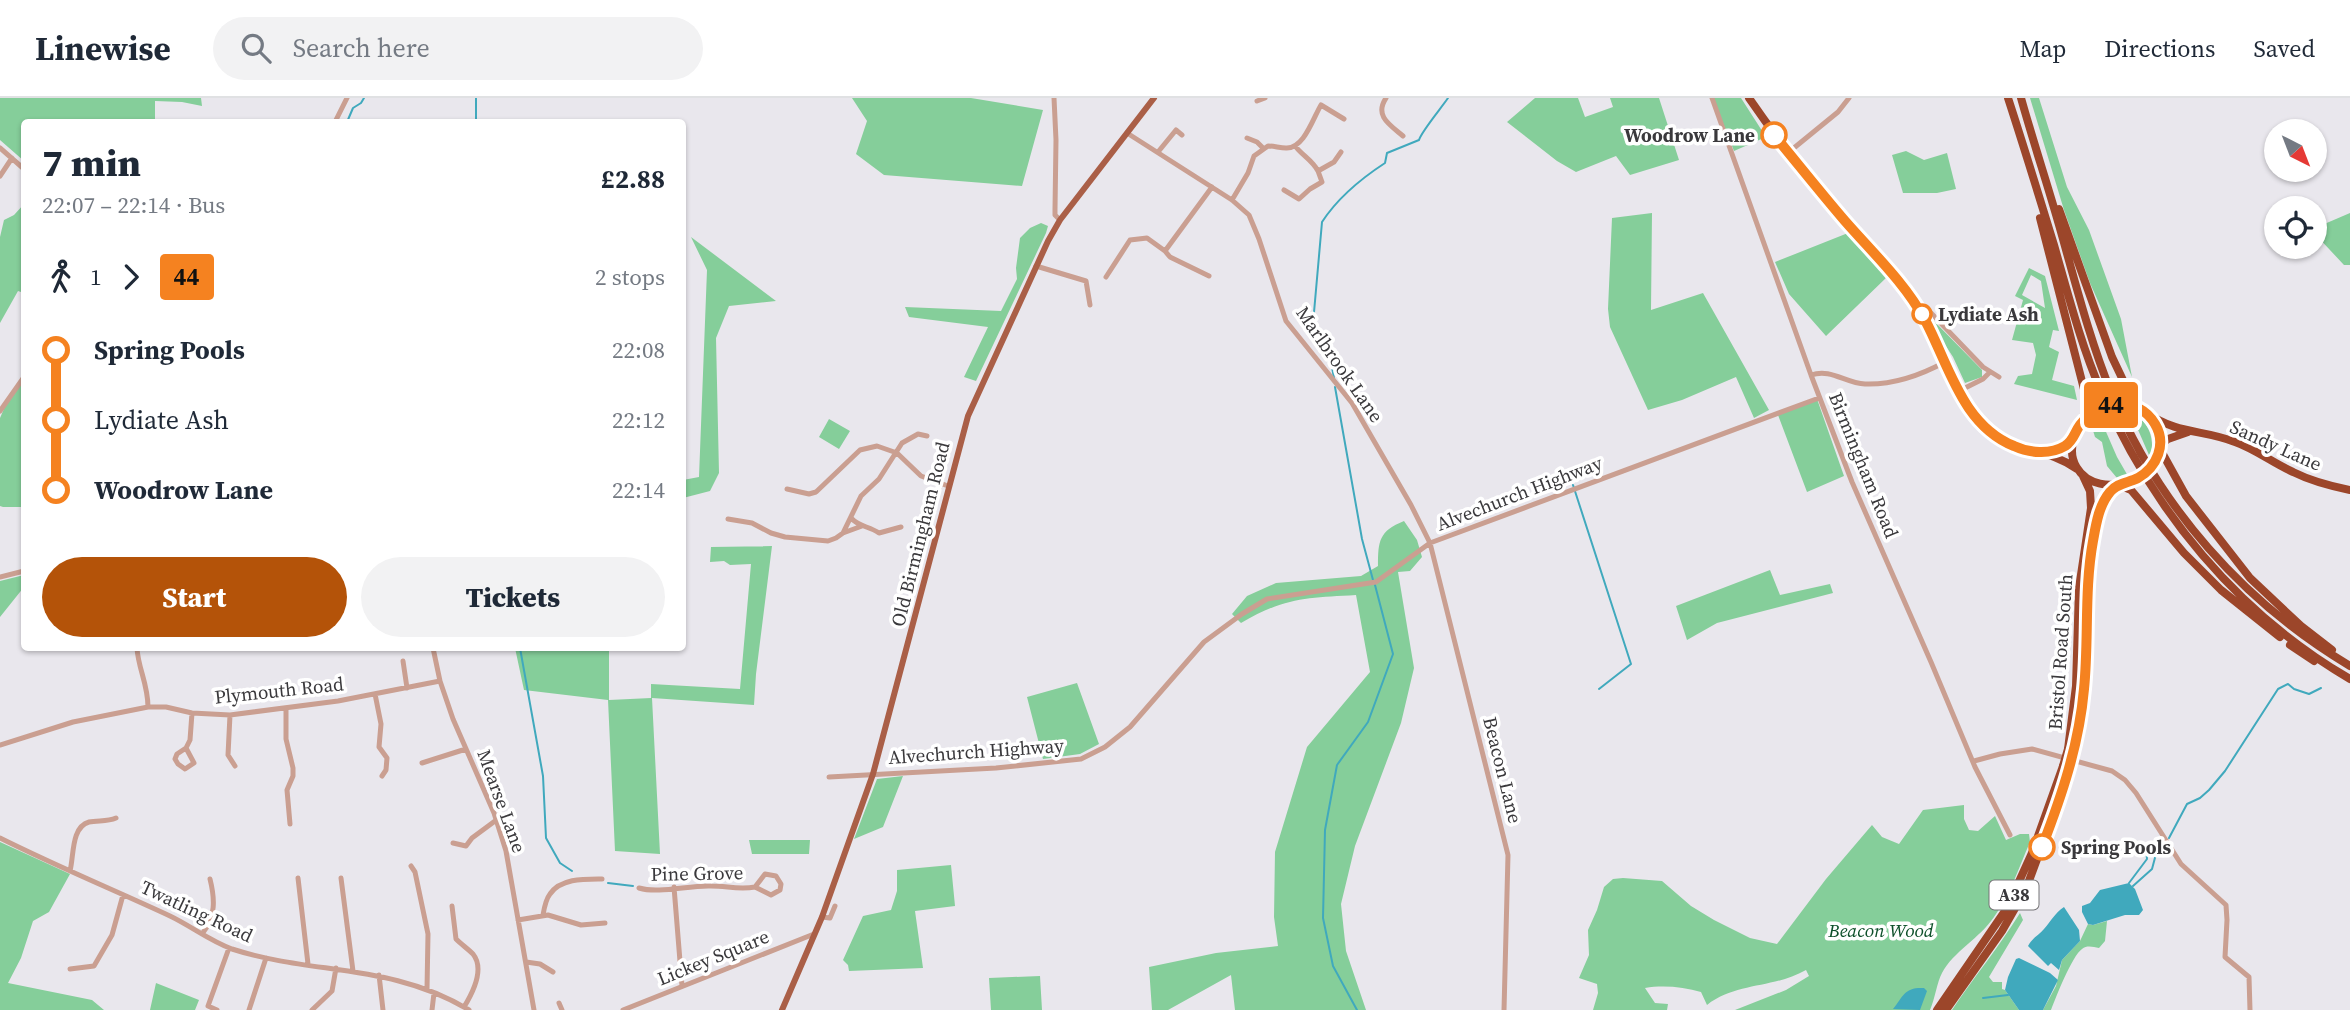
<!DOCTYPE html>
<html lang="en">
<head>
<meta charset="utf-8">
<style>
	body { margin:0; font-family:"Source Serif 4",serif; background:#f2f2f3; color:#1f2937; height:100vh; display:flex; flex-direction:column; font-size:26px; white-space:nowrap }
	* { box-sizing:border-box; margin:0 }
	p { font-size:23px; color:#747a83 }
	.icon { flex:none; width:38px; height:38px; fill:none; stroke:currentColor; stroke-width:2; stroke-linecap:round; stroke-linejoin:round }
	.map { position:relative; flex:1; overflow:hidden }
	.side { position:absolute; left:21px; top:21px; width:665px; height:532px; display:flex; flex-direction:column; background:#fff; border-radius:7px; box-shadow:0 2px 5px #0004 }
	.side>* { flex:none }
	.badge { padding:0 14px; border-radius:5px; font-size:24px; line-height:46px }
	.needle { width:46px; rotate:138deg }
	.controls { position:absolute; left:2264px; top:21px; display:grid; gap:14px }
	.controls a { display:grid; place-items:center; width:63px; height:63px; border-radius:50%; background:#fff; box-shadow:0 2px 5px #0004; font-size:35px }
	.map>.badge { position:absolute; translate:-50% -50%; box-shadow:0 0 0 4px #fff }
	.legs { display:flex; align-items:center; gap:10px; height:77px; padding:0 21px; font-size:23px }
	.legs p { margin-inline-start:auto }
	.head { display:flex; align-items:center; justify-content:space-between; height:119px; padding:0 21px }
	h1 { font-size:38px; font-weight:800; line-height:52px }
	.cta { display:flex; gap:14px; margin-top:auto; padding:14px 21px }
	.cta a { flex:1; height:80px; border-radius:42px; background:#b45309; color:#fff; font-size:28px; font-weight:800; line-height:80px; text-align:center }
	.cta a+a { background:#f2f2f3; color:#1f2937 }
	ul { padding:0 21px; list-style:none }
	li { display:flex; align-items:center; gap:24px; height:70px; font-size:26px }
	li i { display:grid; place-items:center; width:10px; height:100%; margin:0 9px; background:currentColor }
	li i::after { content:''; width:18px; height:18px; margin:-9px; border:5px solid; border-radius:50%; background:#fff }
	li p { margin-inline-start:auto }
	li:first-child i { background:linear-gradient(#0000 50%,currentColor 0) }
	li:last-child i { background:linear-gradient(currentColor 50%,#0000 0) }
	header { display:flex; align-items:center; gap:42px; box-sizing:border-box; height:98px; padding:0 35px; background:#fff; border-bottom:2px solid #e0e1e3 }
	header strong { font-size:33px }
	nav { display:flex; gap:38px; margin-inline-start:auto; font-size:24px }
	.search { width:490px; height:63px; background:#f2f2f3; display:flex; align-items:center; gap:18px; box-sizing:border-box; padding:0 24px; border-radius:38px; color:#747a83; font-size:26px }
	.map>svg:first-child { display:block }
	.green { fill:#85ce9a; fill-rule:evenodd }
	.water { fill:#40a9bd }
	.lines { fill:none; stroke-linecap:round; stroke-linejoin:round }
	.stream { stroke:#40a9bd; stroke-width:2 }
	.minor { stroke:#ca9f91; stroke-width:5 }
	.major { stroke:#aa5f47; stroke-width:6 }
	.highway { stroke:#9c462a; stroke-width:8 }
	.highway-bridge { stroke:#9c462a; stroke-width:8 }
	.line-1-casing { stroke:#fff; stroke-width:16 }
	.line-1 { stroke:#f58220; stroke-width:10 }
	.stop-1-dot { fill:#fff; stroke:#f58220; stroke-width:3.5 }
	.labels { text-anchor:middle; stroke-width:7; stroke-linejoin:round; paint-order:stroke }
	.shield { fill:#fff; stroke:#757476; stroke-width:2 }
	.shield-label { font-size:18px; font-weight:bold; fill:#3a393c }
	.stop-label { font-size:19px; font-weight:bold; fill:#3a393c; stroke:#fff; text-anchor:start }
	.street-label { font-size:19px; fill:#3a393c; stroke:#fff }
	.park-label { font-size:19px; font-style:italic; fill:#0d502a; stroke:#fff }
</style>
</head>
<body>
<header>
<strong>Linewise</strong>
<div class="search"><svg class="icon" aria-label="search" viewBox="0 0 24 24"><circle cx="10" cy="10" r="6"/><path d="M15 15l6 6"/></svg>Search here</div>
<nav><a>Map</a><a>Directions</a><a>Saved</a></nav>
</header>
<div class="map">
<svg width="2350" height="912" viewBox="0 0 2350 912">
	<rect width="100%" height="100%" fill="#e9e7ed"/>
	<path class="green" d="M0 0H201L202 8 182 4 155 3V24H24V63L0 42Z
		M852 0H971L1043 12 1022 88 884 77 856 56 867 23Z
		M1535 0H1578L1585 19 1613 9 1610 0H1659L1679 62 1630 77 1616 58 1576 74 1557 63 1507 24Z
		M1713 0H1741L1766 39 1734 53Z
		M2030 0H2039L2067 89 2089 132 2121 221 2132 279 2090 185 2064 112Z
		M1906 53 1924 62 1947 55 1956 91 1937 95H1903L1892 57Z
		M24 106V195L18 193 0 225V139L4 122 14 117Z
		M1652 115 1651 212 1703 195 1769 312 1754 320 1736 279 1682 302 1648 312 1610 229 1608 211 1612 120Z
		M2350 115V167H2344L2315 136V130Z
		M1041 125 1048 128 1046 135 976 283 964 279 988 229 909 219 905 209 1001 213 1017 181 1016 170 1020 140 1030 130Z
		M1848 135 1887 179 1826 238 1789 196 1775 164Z
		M691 139 776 203 729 208 716 240 719 375 710 393 683 400V382L699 379 707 172Z
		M2029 170 2045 178 2059 233 2053 232 2049 249 2059 254 2052 282 2074 288 2077 302 2014 286 2018 278 2032 276 2036 257 2033 245 2012 242 2023 202 2015 198ZM2031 177 2041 183 2045 210 2022 197Z
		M1934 223 1982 272V279L1965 285 1953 259 1931 225Z
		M24 282V409H3L0 408V320L6 306Z
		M1817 301 1844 378 1807 394 1778 317Z
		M2136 317C2149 326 2153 338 2152 354L2149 357 2132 318Z
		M2100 320 2117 359 2128 378 2117 380 2107 368 2102 344 2095 339 2091 326Z
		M829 321 850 333 839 351 819 339Z
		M1404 423 1417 442 1422 459 1410 473 1398 474 1414 570 1401 625 1355 748 1341 806 1346 853 1366 912H1235L1231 877 1168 912H1152L1149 869 1216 855 1278 848 1274 819 1275 754 1307 649 1370 574 1356 497C1308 500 1285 499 1241 525L1232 516 1247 498 1276 485 1361 478 1378 468C1378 443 1379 433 1404 423Z
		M772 448 756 576 754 607 652 600 660 756 615 753 608 602 524 592 515 550H609V602L651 600V586L740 591 751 466 730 467 724 463 710 464 711 449Z
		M1770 472 1780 497 1830 486 1833 495 1717 525 1687 542 1676 508Z
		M24 477V489L0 519V483Z
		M1077 585 1099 646 1080 656 1043 661 1027 599Z
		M903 678 883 729 854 741 877 681Z
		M1964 707V721L1969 732 1978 733 1995 718 2006 742 2020 736H2029L2030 744C2019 769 2010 797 1994 819 1980 840 1953 854 1942 875 1937 884 1935 901 1930 912H1735L1786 892 1809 878 1806 872C1772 891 1737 884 1707 907L1701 894C1684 889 1663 887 1645 890L1655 905 1668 906 1667 912H1593L1598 895 1597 886 1579 880 1589 857 1588 832 1597 812 1604 789 1613 781 1623 780 1662 783 1691 808 1714 822 1750 840 1777 846 1826 781 1872 727 1882 739 1899 746 1923 712Z
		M749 742H810L809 756H752Z
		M0 744 70 776 49 814 33 823 21 860 8 885 92 902 104 912H0Z
		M951 767 955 808 915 813 923 870 849 873 848 867 843 862 863 818 891 812 897 793V772Z
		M2020 815 2023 822 1989 879 1993 884H2002V891L2005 892 2019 912H1952C1974 879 1999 849 2020 815Z
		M2107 823 2105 843 2099 850C2093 849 2087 847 2082 851 2072 858 2056 899 2051 912H2043L2056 888 2062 862 2080 843 2088 826 2093 827Z
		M1040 878 1042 912H991L989 880Z
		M156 885 199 902 195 912H150Z"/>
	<path class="water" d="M2129 785 2135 791 2143 812 2139 817H2125L2093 827 2088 826 2082 814V808L2090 805 2100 792Z
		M2064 809 2079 832 2080 843 2062 862 2059 872 2051 865 2048 868 2028 848C2032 840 2039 837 2044 831 2051 823 2055 815 2064 809Z
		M2019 860 2050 875 2058 882 2043 912H2019L2005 892 2008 879 2016 861Z
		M1924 890 1927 893 1920 912 1893 911C1904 897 1905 889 1924 890Z"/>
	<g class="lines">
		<path class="stream" d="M476 0V24
			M347 24 353 10 361 5 364 0
			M1334 280 1332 269 1312 237 1322 124C1337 101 1362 80 1385 65L1387 55 1419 42C1421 34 1442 9 1448 0
			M1335 289 1362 441 1373 482
			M1573 387 1631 566 1599 591
			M520 550 543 678 546 740 560 765 572 773
			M2169 740 2187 706 2200 700 2209 692 2225 673 2278 591 2288 586 2294 591 2309 596 2321 590
			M608 785 633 788
			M2129 785 2147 761 2146 750
			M2133 788 2152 771 2156 756
			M1983 900 2008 897
			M1357 912 1333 868 1323 820 1325 732 1337 667 1368 624 1393 556 1375 487"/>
		<path class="minor" d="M1054 0 1056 42 1055 111V117L1060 122
			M1386 0C1374 18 1390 27 1403 38
			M1712 0 1811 277 1852 384 1931 564 1975 669 2010 737
			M1257 3 1265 0
			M335 24 347 0
			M1127 35 1232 102 1249 117 1259 141 1286 223 1352 305 1411 407 1430 445 1508 757 1504 912
			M1247 40 1257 44 1263 50
			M1296 49C1303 58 1312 62 1318 73L1334 64 1341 54
			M0 50 24 71
			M1158 54 1176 32 1182 37
			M1789 54 1838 14 1849 0
			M0 78 12 60
			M1284 92 1299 101 1310 91 1322 84 1318 73
			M1232 102 1248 75 1254 58 1268 48C1274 48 1280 50 1286 50 1304 51 1313 20 1321 7L1344 21
			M1165 153 1170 159 1209 178
			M1036 168 1086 183 1090 207
			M1106 179 1130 142 1147 140 1165 153 1212 89
			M1931 215 1983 269 1999 279
			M1811 277C1831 270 1845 285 1865 286 1893 287 1921 277 1945 264
			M1959 293 1983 281 1990 274
			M0 313 24 279
			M787 391 809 396 816 394 860 352 877 348 897 355 921 378 948 388
			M851 420C859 429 869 428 879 435L901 429
			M728 421 752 425 771 435 785 439 828 443 836 440 843 435 861 398 879 381 902 345 918 336 927 338
			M843 435 862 428
			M0 479 24 473
			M137 550C138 570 148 586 148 609
			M433 550 440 583 453 621 494 715 506 753 534 912
			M403 563 407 590
			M375 596 381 626 379 649 387 660 386 672 382 678
			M286 610V641L293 670V678L287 692 290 726
			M230 617 228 657 235 668
			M0 647 73 624 148 609H166L192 615 230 617 338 603 440 583
			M186 650 177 656 175 661 178 666 185 671 194 665 186 650 190 642 192 615
			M1974 663 2000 656 2032 651 2112 673 2125 682 2136 695 2181 766 2226 807 2227 822 2225 859 2249 879 2250 912
			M422 665 466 651
			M829 679 996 670 1081 661 1105 649 1130 629 1204 544 1242 516 1267 501 1376 484 1430 445 1819 300
			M0 740C56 768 114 792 170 818 191 828 210 843 232 851 312 877 392 865 469 912
			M453 745 466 748 472 740 495 723
			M411 768 415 774 428 836 427 891
			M70 773C74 758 71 729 89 724 98 722 107 724 116 720
			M298 780 308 866
			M341 780 353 873
			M674 789 682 888
			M639 790C659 796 689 787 711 788 727 788 739 792 755 789L765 776 776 778 781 786 780 792 771 797 755 789
			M452 808 456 841C461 846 468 851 473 856 485 871 472 896 464 909
			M543 817C544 811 546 801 550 796 561 780 585 781 602 781
			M822 819 830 820 835 808
			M518 822 548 817 581 827 605 825
			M202 836C216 819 215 801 210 781
			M526 864 540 866 553 874
			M70 871 94 868 112 837 123 797
			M379 877 383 912
			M559 905 562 912
			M217 912 208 908 229 850
			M249 912 266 860
			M312 912 332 893 336 870
			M432 912 434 895
			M623 912 814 836"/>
		<path class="major" d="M782 912 822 819 873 676 968 318 1048 143 1060 122 1154 0"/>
		<path class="highway" d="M1749 0C1779 44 1812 85 1847 125 1874 156 1904 185 1924 220 1941 249 1959 312 1985 332 2017 355 2046 349 2077 371
			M2008 0C2024 49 2039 98 2054 147 2068 196 2081 247 2101 293 2153 413 2237 515 2350 581
			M2021 0C2033 43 2047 85 2059 127 2075 183 2089 240 2111 294 2159 409 2243 504 2350 568
			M2059 111 2112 259 2131 299 2139 310
			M2040 120 2086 299 2085 313 2080 327
			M2097 313C2046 347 2080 407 2138 380
			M2147 315C2179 337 2202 331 2235 344 2255 351 2273 365 2293 374 2311 383 2330 388 2350 392
			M2151 321C2163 336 2163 350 2154 366
			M2161 346 2168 341 2188 334
			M2160 351 2186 398 2250 480 2301 528 2332 552
			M2047 354 2059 351 2073 342
			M2119 387 2131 392 2184 455 2221 492 2280 539
			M2290 547 2314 563
			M2068 651 2076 588 2079 490 2091 410 2090 393 2083 378
			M2075 654C2081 622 2084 590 2086 558 2088 508 2081 426 2116 387
			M1937 912 2007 810 2032 755 2063 668
			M1946 912 2002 833 2026 791 2070 672"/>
		<path class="highway-bridge" d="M2097 313 2122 305
			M2138 380 2154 366
			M2063 668 2068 651
			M2070 672 2075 654"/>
	</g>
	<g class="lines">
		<g class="line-1-casing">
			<path id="line-1" d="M1774 37C1798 66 1821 95 1845 123 1873 155 1905 185 1925 222 1949 267 1962 327 2014 348 2029 355 2050 357 2065 348 2074 342 2074 335 2080 327 2099 302 2138 297 2155 326 2167 346 2157 369 2138 380 2128 385 2117 385 2110 394 2099 407 2096 426 2093 443 2084 492 2089 542 2084 591 2079 647 2062 697 2042 749"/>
		</g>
		<use href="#line-1" class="line-1"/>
	</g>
	<g class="stop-1-dot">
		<circle cx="1774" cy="37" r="12"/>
		<circle cx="1922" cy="216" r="9"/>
		<circle cx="2042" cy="749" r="12"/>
	</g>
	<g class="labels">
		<rect class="shield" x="1989.5" y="782.5" width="49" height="29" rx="5"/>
		<g class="shield-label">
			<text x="2014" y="803">A38</text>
		</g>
		<g class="stop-label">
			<text x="1755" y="44" text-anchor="end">Woodrow Lane</text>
			<text x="1938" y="223">Lydiate Ash</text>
			<text x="2061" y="756">Spring Pools</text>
		</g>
		<g class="street-label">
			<text transform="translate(1340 266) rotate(55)" y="7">Marlbrook Lane</text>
			<text transform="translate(2276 347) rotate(24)" y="7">Sandy Lane</text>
			<text transform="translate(1864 367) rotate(68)" y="7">Birmingham Road</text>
			<text transform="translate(1519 395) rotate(-21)" y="7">Alvechurch Highway</text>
			<text transform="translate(920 436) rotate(-76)" y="7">Old Birmingham Road</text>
			<text transform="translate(2060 554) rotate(-86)" y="7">Bristol Road South</text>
			<text transform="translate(279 592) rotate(-6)" y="7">Plymouth Road</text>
			<text transform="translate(976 653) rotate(-4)" y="7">Alvechurch Highway</text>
			<text transform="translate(1503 672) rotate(76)" y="7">Beacon Lane</text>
			<text transform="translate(502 703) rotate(70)" y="7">Mearse Lane</text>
			<text transform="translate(697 775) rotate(-1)" y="7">Pine Grove</text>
			<text transform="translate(197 813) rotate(25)" y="7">Twatling Road</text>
			<text transform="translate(713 859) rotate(-22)" y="7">Lickey Square</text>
		</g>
		<g class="park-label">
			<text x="1881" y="839">Beacon Wood</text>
		</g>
	</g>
</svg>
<div class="controls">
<a><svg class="needle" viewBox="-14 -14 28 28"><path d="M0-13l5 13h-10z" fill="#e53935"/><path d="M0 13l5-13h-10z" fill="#747a83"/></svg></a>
<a><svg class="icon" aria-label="locate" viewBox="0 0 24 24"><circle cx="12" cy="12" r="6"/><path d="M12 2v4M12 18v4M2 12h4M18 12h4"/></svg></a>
</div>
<b class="badge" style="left:2111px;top:307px;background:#f58220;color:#111">44</b>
<section class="side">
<div class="head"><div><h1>7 min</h1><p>22:07 – 22:14 · Bus</p></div><b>£2.88</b></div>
<div class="legs"><svg class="icon" aria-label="walk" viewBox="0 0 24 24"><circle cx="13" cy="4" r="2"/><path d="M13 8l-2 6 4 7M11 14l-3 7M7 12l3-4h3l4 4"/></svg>1<svg class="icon" aria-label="forward" viewBox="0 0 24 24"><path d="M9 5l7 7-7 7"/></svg><b class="badge" style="background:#f58220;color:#111">44</b><p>2 stops</p></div>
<ul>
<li><i style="color:#f58220"></i><b>Spring Pools</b><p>22:08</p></li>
<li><i style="color:#f58220"></i><span>Lydiate Ash</span><p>22:12</p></li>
<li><i style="color:#f58220"></i><b>Woodrow Lane</b><p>22:14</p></li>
</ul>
<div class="cta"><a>Start</a><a>Tickets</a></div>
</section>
</div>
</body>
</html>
